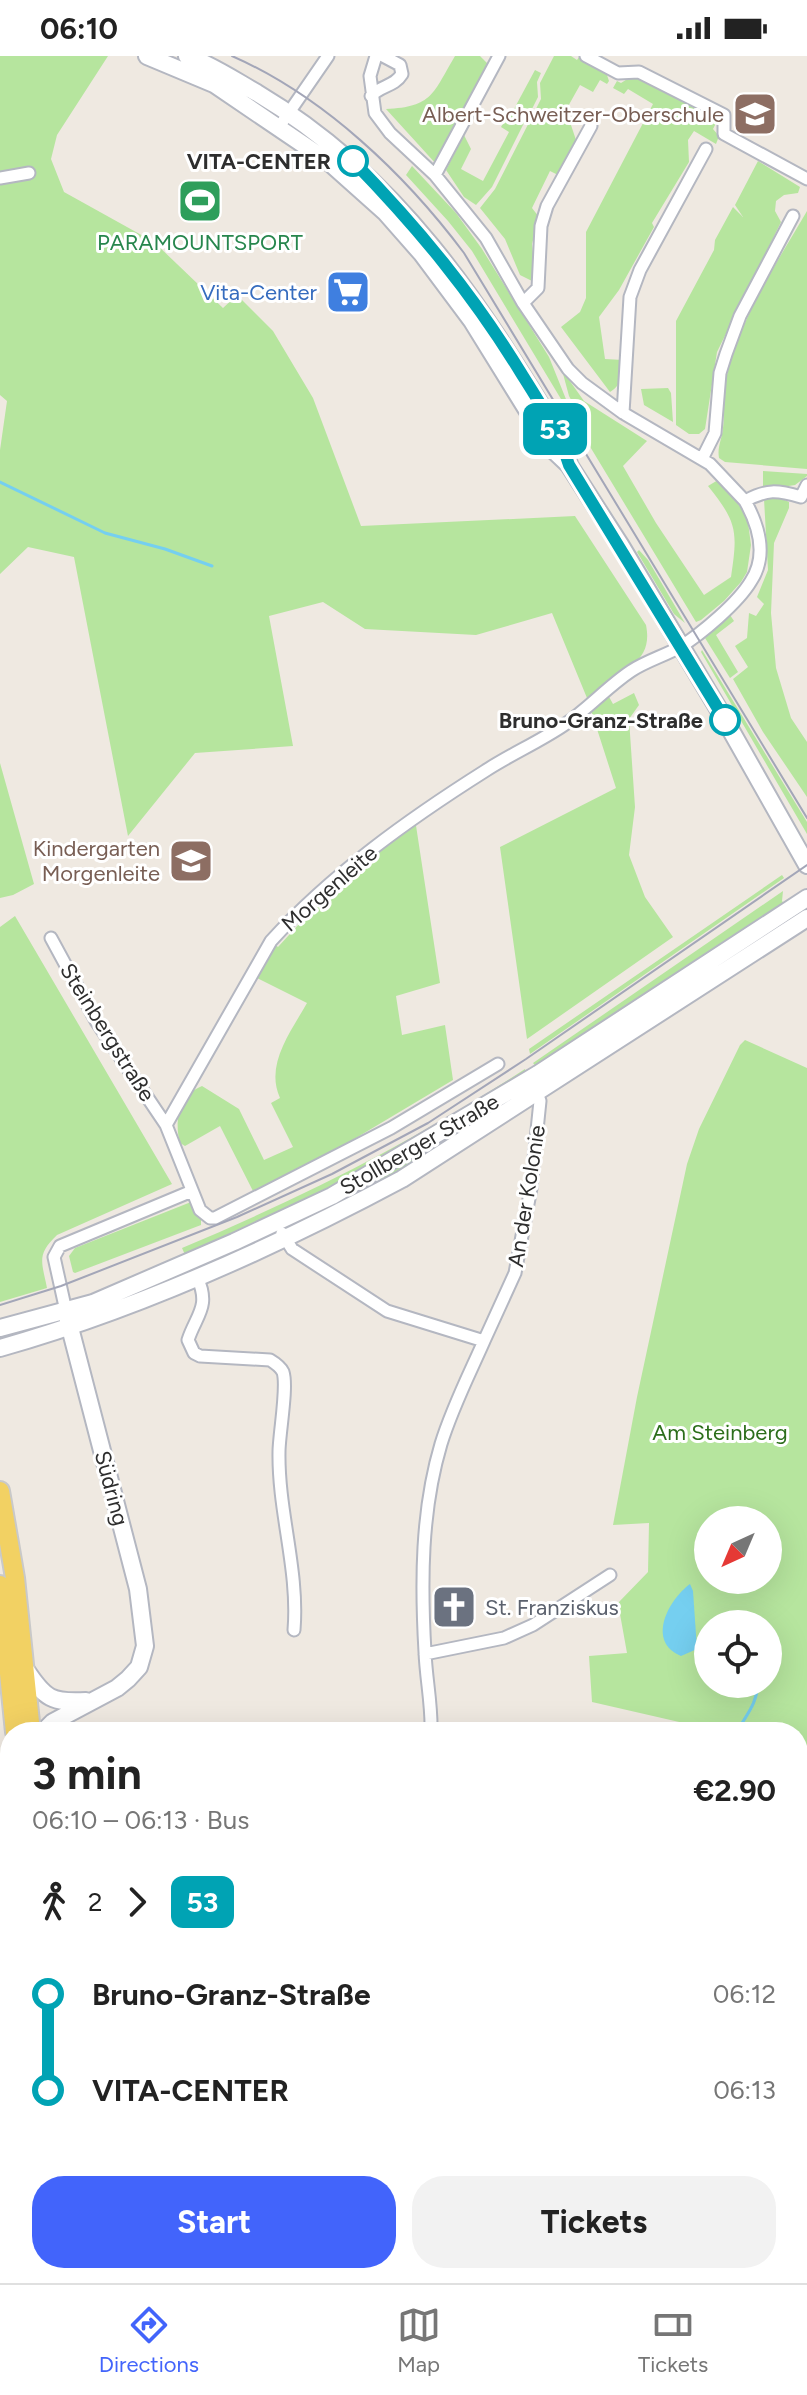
<!DOCTYPE html>
<html lang="en">
<head>
<meta charset="utf-8">
<style>
	body { margin:0; font-family:Figtree,sans-serif; background:#f2f2f2; color:#222; height:100vh; display:flex; flex-direction:column; font-size:30px; white-space:nowrap }
	* { box-sizing:border-box; margin:0 }
	p { font-size:26px; color:#767676 }
	.icon { flex:none; width:44px; height:44px; fill:none; stroke:currentColor; stroke-width:2; stroke-linecap:round; stroke-linejoin:round }
	.map { position:relative; flex:1; overflow:hidden }
	.panel { position:absolute; left:0px; top:1666px; width:808px; height:562px; display:flex; flex-direction:column; background:#fff; border-radius:32px 32px 0 0; box-shadow:0 8px 32px #0002 }
	.panel>* { flex:none }
	.badge { padding:0 16px; border-radius:12px; font-size:28px; line-height:52px }
	.needle { width:52px; rotate:224deg }
	.controls { position:absolute; left:694px; top:1450px; display:grid; gap:16px }
	.controls a { display:grid; place-items:center; width:88px; height:88px; border-radius:50%; background:#fff; box-shadow:0 8px 32px #0002; font-size:40px }
	.map>.badge { position:absolute; translate:-50% -50%; box-shadow:0 0 0 4px #fff }
	.legs { display:flex; align-items:center; gap:12px; height:88px; padding:0 32px; font-size:26px }
	.legs p { margin-inline-start:auto }
	.headline { display:flex; align-items:center; justify-content:space-between; height:136px; padding:0 32px }
	h1 { font-size:44px; font-weight:700; line-height:60px }
	.action { display:flex; gap:16px; margin-top:auto; padding:16px 32px }
	.action a { flex:1; height:92px; border-radius:32px; background:#4264fb; color:#fff; font-size:32px; font-weight:700; line-height:92px; text-align:center }
	.action a+a { background:#f2f2f2; color:#222 }
	ul { padding:0 32px; list-style:none }
	li { display:flex; align-items:center; gap:28px; height:96px; font-size:30px }
	li i { display:grid; place-items:center; width:12px; height:100%; margin:0 10px; background:currentColor }
	li i::after { content:''; width:20px; height:20px; margin:-10px; border:6px solid; border-radius:50%; background:#fff }
	li p { margin-inline-start:auto }
	li:first-child i { background:linear-gradient(#0000 50%,currentColor 0) }
	li:last-child i { background:linear-gradient(currentColor 50%,#0000 0) }
	.status { display:flex; justify-content:space-between; align-items:center; height:56px; padding:0 40px; background:#fff; direction:ltr }
	.status svg { height:22px; fill:currentColor }
	.dock { display:flex; justify-content:space-around; align-items:center; height:112px; border-top:2px solid #e0e0e0; background:#fff; font-size:22px; color:#767676 }
	.dock a { display:grid; justify-items:center; gap:4px }
	.dock .selected { color:#4264fb }
	.map>svg:first-child { display:block }
	.green { fill:#b6e59e; fill-rule:evenodd }
	.water { fill:#75cff0 }
	.lines { fill:none; stroke-linecap:round; stroke-linejoin:round }
	.stream { stroke:#75cff0; stroke-width:3 }
	.street-casing { stroke:#b4b7c1; stroke-width:15 }
	.secondary-casing { stroke:#b4b7c1; stroke-width:20 }
	.primary-casing { stroke:#c9c9c9; stroke-width:22 }
	.street { stroke:#fff; stroke-width:11 }
	.secondary { stroke:#fff; stroke-width:16 }
	.primary { stroke:#f2d163; stroke-width:18 }
	.tram { stroke:#a3a6b8; stroke-width:2 }
	.line-1-casing { stroke:#fff; stroke-width:18 }
	.line-1 { stroke:#00a3b4; stroke-width:12 }
	.stop-1-dot { fill:#fff; stroke:#00a3b4; stroke-width:4 }
	.labels { text-anchor:middle; stroke-width:6; stroke-linejoin:round; paint-order:stroke }
	.education-label { font-size:22px; fill:#785e54; stroke:#fff; text-anchor:end }
	.stop-label { font-size:22px; font-weight:bold; fill:#2e2e2e; stroke:#fff; text-anchor:end }
	.leisure-label { font-size:22px; fill:#27864d; stroke:#fff }
	.shop-label { font-size:22px; fill:#366cbe; stroke:#fff; text-anchor:end }
	.street-label { font-size:22px; fill:#2e2e2e; stroke:#fff }
	.park-label { font-size:22px; fill:#2c6e1b; stroke:#fff }
	.worship-label { font-size:22px; fill:#5b616d; stroke:#fff; text-anchor:start }
</style>
</head>
<body>
<div class="status"><b>06:10</b><svg viewBox="0 0 49 12"><path d="M0 12V9h3v3zM5 12V6h3v6zM10 12V3h3v9zM15 12V0h3v12zM26 1h20v11H26zM47 4h2v5h-2z"/></svg></div>
<div class="map">
<svg width="807" height="2227" viewBox="0 0 807 2227">
	<rect width="100%" height="100%" fill="#efe9e1"/>
	<path class="green" d="M0 0H108L57 79 51 103 64 136 154 186 223 252 237 239 273 275 313 342 361 470 575 460 646 569C653 604 628 611 603 630L613 648 634 637 639 649 629 663 635 751 629 799 645 841 673 881 527 983 500 791 616 732 587 642 552 557 476 579 365 573 323 546 269 560 293 690 195 697 128 780 74 501 28 491 0 518V394L7 345 0 339Z
		M455 0H480L490 10 437 109 386 53C433 51 433 37 455 0Z
		M554 0H571L577 4 579 1 606 16 609 25 607 28 600 24 593 36 580 29 566 54 576 84 558 119 550 115 532 152 539 161 532 188 535 213 532 225 520 219 505 183 480 152 495 133 541 43 540 27Z
		M535 14 541 17 537 26 538 41 528 61 514 53Z
		M646 21 719 61 713 73 719 80 716 88 694 75 688 84 689 106 652 167 654 171 619 234 599 261 605 303 623 304C623 318 623 328 610 336L561 271 580 256 586 242V176L653 48 628 33 624 38 613 32 617 25 621 27 629 22Z
		M510 56 525 65 492 131 476 149 464 141 446 114 464 79 471 93 461 113 483 125 509 76 501 71Z
		M758 105 800 131 798 137 784 139 776 145 775 155 781 166 717 296 705 373 699 378H689L676 369V265L714 194 715 184 733 151 743 161 735 149Z
		M412 110 456 157 482 193 549 301 576 368 472 195 448 165 406 119Z
		M807 155V413L725 406 719 402C717 391 722 383 723 372 725 359 722 347 724 334 734 271 775 210 807 155Z
		M562 314 584 345 647 385 623 410 656 467 704 539 731 521C738 475 737 466 708 430L718 424 747 459 751 489 747 516 741 526 724 545 701 564 696 566 583 379 588 375 569 340Z
		M668 332 671 337 673 366 644 349 641 333Z
		M763 415 807 418V420L795 429 763 434Z
		M779 441 789 446V452L774 487 771 557 776 612 791 662 807 686V741L763 676 733 623 748 611 735 590 747 582 749 557 756 560 764 548 757 541 768 514 764 443Z
		M639 494 648 504 685 567 674 558 637 496Z
		M730 559 734 565 716 579 738 616 730 622 705 582Z
		M702 594 807 766V778L701 596Z
		M0 707 34 828 13 839 0 842Z
		M415 763 440 927 396 940 402 979 445 969 453 1024 319 1104 254 1137 220 1070 185 1090 180 1087C174 1066 179 1039 202 1030L239 1053 264 1104 293 1091 271 1047 280 1042C265 1009 290 977 307 947L255 921 273 887 278 891 299 868 294 863Z
		M782 819 784 822 530 998 529 993Z
		M783 835 782 845 786 850 537 1012 533 1007Z
		M15 860 172 1128 57 1179C36 1199 42 1206 47 1232L0 1246V871Z
		M745 984 807 1012V1704L798 1703V1676H700L701 1671 592 1646 589 1600 627 1597 618 1547 648 1516 649 1467 613 1469 637 1341 687 1108 699 1073 740 989ZM708 1464H768V1524H708ZM708 1568H768V1628H708Z
		M525 1013 526 1017 319 1140 186 1201 182 1192C301 1142 417 1084 525 1013Z
		M537 1025C459 1083 377 1132 288 1172Z
		M191 1146 201 1162V1169L75 1217 73 1216 69 1200 75 1192Z
		M798 1770 807 1773V2047L798 2045Z
		M44 2218H335L327 2227H42Z
		M340 2218H393L382 2227H331Z"/>
	<path class="water" d="M690 1528 693 1535 697 1593 681 1600C646 1586 668 1544 690 1528Z"/>
	<g class="lines">
		<path class="stream" d="M0 426 105 477 165 493 212 510
			M737 1676C747 1657 756 1650 758 1628
			M401 2227 423 2218"/>
		<g class="street-casing">
			<path id="street" d="M376 0 370 20 375 57 390 77 435 119 486 182 523 247 568 313 582 327 623 357 710 408 745 445
				M586 0 618 17 639 16 724 59V78L807 123
				M371 40C381 29 394 31 402 18L400 9 383 0
				M279 71 328 0
				M435 119 499 0
				M0 122 29 117
				M523 247 538 232 541 170 547 150 591 70
				M623 357 630 241 640 214 706 93
				M702 403 715 377 720 317 726 298 740 260 793 160
				M51 882 96 965 166 1069
				M498 1008 391 1072 215 1162H210L200 1154 166 1069 271 885C332 818 409 763 485 715 511 698 539 686 564 669 588 653 607 631 631 615 646 605 664 600 680 591 701 578 738 547 751 525 768 499 759 470 745 445 767 433 777 434 801 441L807 429
				M282 1177 292 1193 387 1255 484 1285 515 1217 531 1132 540 1045 537 1037
				M197 1221C211 1251 196 1259 188 1284L194 1297 200 1300 270 1304C275 1307 280 1310 283 1316 288 1331 279 1378 279 1396 278 1456 299 1514 294 1574
				M66 1255 54 1201 60 1190 192 1135
				M425 1598 504 1582 533 1569 610 1519
				M431 1676C432 1649 426 1623 425 1596 421 1527 421 1455 441 1388 452 1352 469 1319 484 1285
				M798 1759 807 1761
				M0 2114H10"/>
		</g>
		<g class="secondary-casing">
			<path id="secondary" d="M147 0 214 28 329 106 385 156 422 198 472 265 550 391 569 409 621 490 725 664 807 809
				M187 0C212 9 234 24 257 37 401 123 477 244 562 384L569 408
				M0 1272 93 1247 234 1186 332 1140 538 1018 807 842
				M0 1292C138 1253 275 1191 402 1123L807 862
				M26 1614C45 1643 52 1647 86 1645
				M43 1676 53 1666 117 1632 128 1623 139 1611 145 1590 138 1533 68 1264"/>
		</g>
		<g class="primary-casing">
			<path id="primary" d="M0 1435 15 1522 31 1676
				M0 1529 15 1676
				M4 2227 10 2193
				M23 2227 25 2218"/>
		</g>
		<use href="#street" class="street"/>
		<use href="#secondary" class="secondary"/>
		<use href="#primary" class="primary"/>
		<path class="tram" d="M232 0C323 40 405 118 464 197L807 762
			M0 1249 61 1230 237 1161 332 1118 428 1067 526 1003 807 809"/>
	</g>
	<g class="lines">
		<g class="line-1-casing">
			<path id="line-1" d="M353 105C418 172 472 237 521 317 540 347 559 376 569 409L725 664"/>
		</g>
		<use href="#line-1" class="line-1"/>
	</g>
	<defs>
		<g id="school-square" transform="scale(2.3)"><rect x="-9" y="-9" width="18" height="18" rx="4" fill="#8d6e63" stroke="#fff"/><path d="M0-5L7-2L0 1L-7-2ZM-4 1L0 2.5L4 1V4Q0 6-4 4Z" fill="#fff"/></g>
		<g id="stadium-square" transform="scale(2.3)"><rect x="-9" y="-9" width="18" height="18" rx="4" fill="#2e9e5b" stroke="#fff"/><path d="M0-5a6.5 5 0 1 0 0 10a6.5 5 0 1 0 0-10ZM-3.5-1.8h7v3.6h-7Z" fill="#fff"/></g>
		<g id="supermarket-square" transform="scale(2.3)"><rect x="-9" y="-9" width="18" height="18" rx="4" fill="#3f7fe0" stroke="#fff"/><path d="M-6-5.5h2.5l.6 2H6L4.5 2H-2.5L-4.4-4H-6ZM-1.5 3.2a1.3 1.3 0 1 0 .1 0ZM3 3.2a1.3 1.3 0 1 0 .1 0Z" fill="#fff"/></g>
		<g id="church-square" transform="scale(2.3)"><rect x="-9" y="-9" width="18" height="18" rx="4" fill="#6b7280" stroke="#fff"/><path d="M-1.2-6h2.4v3.5h3.3v2.4h-3.3V6h-2.4V-.1h-3.3v-2.4h3.3Z" fill="#fff"/></g>
	</defs>
	<g fill-rule="evenodd">
		<use href="#school-square" x="755" y="58"/>
		<use href="#stadium-square" x="200" y="145"/>
		<use href="#supermarket-square" x="348" y="236"/>
		<use href="#school-square" x="191" y="805"/>
		<use href="#church-square" x="454" y="1551"/>
	</g>
	<g class="stop-1-dot">
		<circle cx="353" cy="105" r="14"/>
		<circle cx="725" cy="664" r="14"/>
	</g>
	<g class="labels">
		<g class="education-label">
			<text x="724" y="66">Albert-Schweitzer-Oberschule</text>
			<text x="160" y="800">Kindergarten<tspan x="160" dy="25">Morgenleite</tspan></text>
		</g>
		<g class="stop-label">
			<text x="331" y="113">VITA-CENTER</text>
			<text x="703" y="672">Bruno-Granz-Straße</text>
		</g>
		<g class="leisure-label">
			<text x="200" y="194">PARAMOUNTSPORT</text>
		</g>
		<g class="shop-label">
			<text x="317" y="244">Vita-Center</text>
		</g>
		<g class="street-label">
			<text transform="translate(329 832) rotate(-41)" y="8">Morgenleite</text>
			<text transform="translate(108 976) rotate(58)" y="8">Steinbergstraße</text>
			<text transform="translate(419 1088) rotate(-30)" y="8">Stollberger Straße</text>
			<text transform="translate(526 1140) rotate(-81)" y="8">An der Kolonie</text>
			<text transform="translate(112 1432) rotate(75)" y="8">Südring</text>
		</g>
		<g class="park-label">
			<text x="720" y="1384">Am Steinberg</text>
		</g>
		<g class="worship-label">
			<text x="485" y="1559">St. Franziskus</text>
		</g>
	</g>
</svg>
<div class="controls">
<a><svg class="needle" viewBox="-14 -14 28 28"><path d="M0-13l5 13h-10z" fill="#e53935"/><path d="M0 13l5-13h-10z" fill="#767676"/></svg></a>
<a><svg class="icon" aria-label="locate" viewBox="0 0 24 24"><circle cx="12" cy="12" r="6"/><path d="M12 2v4M12 18v4M2 12h4M18 12h4"/></svg></a>
</div>
<b class="badge" style="left:555px;top:373px;background:#00a3b4;color:#fff">53</b>
<section class="panel">
<div class="headline"><div><h1>3 min</h1><p>06:10 – 06:13 · Bus</p></div><b>€2.90</b></div>
<div class="legs"><svg class="icon" aria-label="walk" viewBox="0 0 24 24"><circle cx="13" cy="4" r="2"/><path d="M13 8l-2 6 4 7M11 14l-3 7M7 12l3-4h3l4 4"/></svg>2<svg class="icon" aria-label="forward" viewBox="0 0 24 24"><path d="M9 5l7 7-7 7"/></svg><b class="badge" style="background:#00a3b4;color:#fff">53</b></div>
<ul>
<li><i style="color:#00a3b4"></i><b>Bruno-Granz-Straße</b><p>06:12</p></li>
<li><i style="color:#00a3b4"></i><b>VITA-CENTER</b><p>06:13</p></li>
</ul>
<div class="action"><a>Start</a><a>Tickets</a></div>
</section>
</div>
<nav class="dock">
<a class="selected"><svg class="icon" aria-label="directions" viewBox="0 0 24 24"><path d="M12 3l9 9-9 9-9-9zM9 14v-3h6M13 9l2 2-2 2"/></svg>Directions</a>
<a><svg class="icon" aria-label="map" viewBox="0 0 24 24"><path d="M3 6l6-2 6 2 6-2v14l-6 2-6-2-6 2zM9 4v14M15 6v14"/></svg>Map</a>
<a><svg class="icon" aria-label="tickets" viewBox="0 0 24 24"><path d="M3 7h18v10H3zM15 7v10"/></svg>Tickets</a>
</nav>
</body>
</html>
